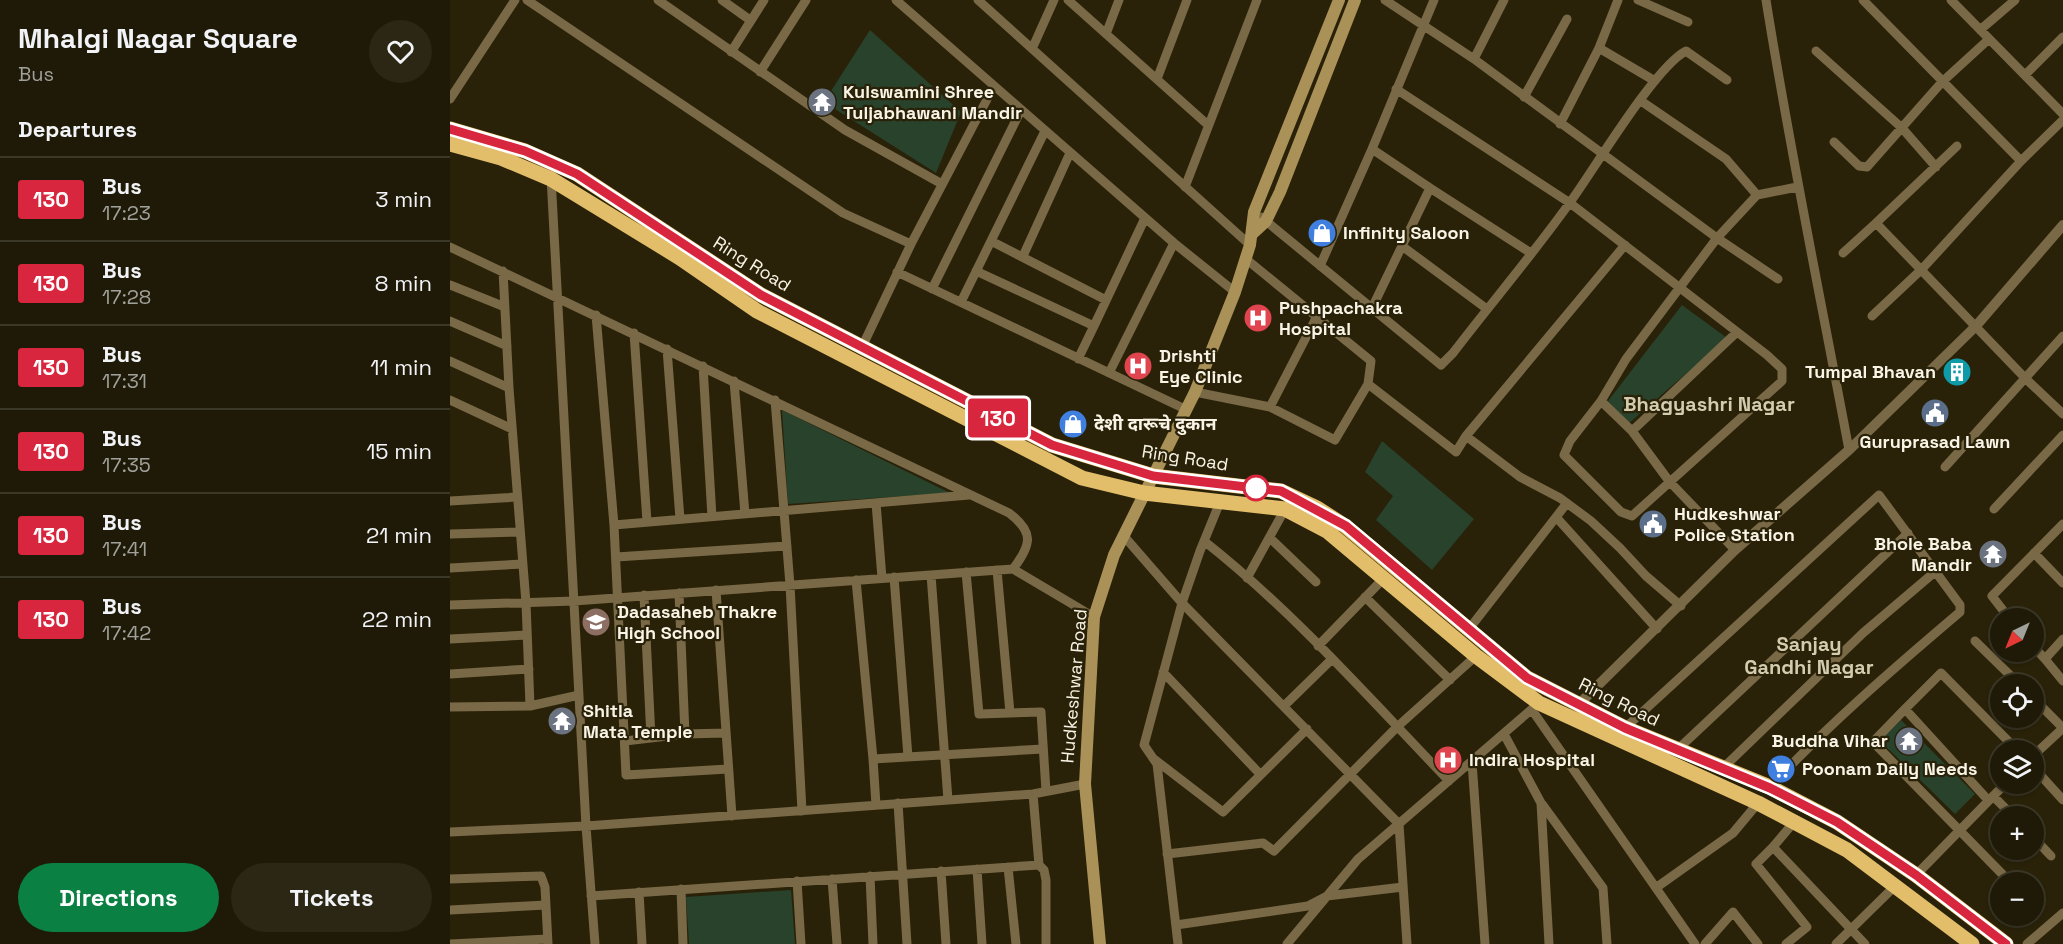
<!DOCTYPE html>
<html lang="en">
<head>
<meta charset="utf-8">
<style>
	body { margin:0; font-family:"Space Grotesk","Noto Sans Devanagari",sans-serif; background:#2c2715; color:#f1f3f6; height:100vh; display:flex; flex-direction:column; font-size:22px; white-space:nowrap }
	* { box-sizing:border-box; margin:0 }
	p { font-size:20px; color:#a1a19b }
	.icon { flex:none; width:33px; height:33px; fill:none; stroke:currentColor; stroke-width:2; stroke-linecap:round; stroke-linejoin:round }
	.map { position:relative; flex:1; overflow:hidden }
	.panel { display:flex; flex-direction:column; background:#1f1a07; width:450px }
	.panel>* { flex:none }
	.badge { padding:0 12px; border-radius:4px; font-size:21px; line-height:39px }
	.needle { width:39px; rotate:223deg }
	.fabs { position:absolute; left:1540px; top:608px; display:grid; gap:12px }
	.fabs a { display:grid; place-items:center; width:54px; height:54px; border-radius:50%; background:#1f1a07; box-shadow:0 2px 4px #0004,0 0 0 2px #3c3828; font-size:30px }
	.map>.badge { position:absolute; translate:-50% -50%; box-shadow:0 0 0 3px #fff }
	h2 { padding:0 18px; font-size:22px; line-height:54px }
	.round { display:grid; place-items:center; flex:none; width:63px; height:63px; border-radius:32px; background:#2c2715 }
	.headline { display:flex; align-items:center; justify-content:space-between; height:102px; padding:0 18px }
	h1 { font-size:28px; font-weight:700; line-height:45px }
	.cta { display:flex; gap:12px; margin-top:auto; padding:12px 18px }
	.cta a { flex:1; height:69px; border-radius:36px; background:#0b8043; color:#fff; font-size:24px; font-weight:700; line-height:69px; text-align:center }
	.cta a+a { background:#2c2715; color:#f1f3f6 }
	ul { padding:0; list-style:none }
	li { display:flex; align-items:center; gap:18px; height:84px; padding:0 18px; border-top:2px solid #3c3828 }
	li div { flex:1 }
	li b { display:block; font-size:22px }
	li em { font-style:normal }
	li .badge { min-width:66px; font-weight:700; text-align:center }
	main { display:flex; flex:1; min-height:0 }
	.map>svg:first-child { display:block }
	.green { fill:#28422b }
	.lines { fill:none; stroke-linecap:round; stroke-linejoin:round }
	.minor { stroke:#796946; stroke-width:9 }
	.tertiary { stroke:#796946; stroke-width:10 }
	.secondary { stroke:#aa9158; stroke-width:12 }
	.trunk { stroke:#e2bd6a; stroke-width:15 }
	.line-casing { stroke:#fff; stroke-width:14 }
	.line { stroke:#d7263d; stroke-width:9 }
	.stop-dot { fill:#fff; stroke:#d7263d; stroke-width:3 }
	.labels { text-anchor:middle; stroke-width:4.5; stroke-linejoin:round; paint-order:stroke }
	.poi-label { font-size:18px; font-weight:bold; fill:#f9f4e5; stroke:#292209; text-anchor:start }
	.street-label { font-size:18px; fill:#f9f4e5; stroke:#292209 }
	.neighbourhood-label { font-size:20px; font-weight:bold; fill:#d5ccaf; stroke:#292209 }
</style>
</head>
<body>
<main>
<section class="panel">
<div class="headline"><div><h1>Mhalgi Nagar Square</h1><p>Bus</p></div><a class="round"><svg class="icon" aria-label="heart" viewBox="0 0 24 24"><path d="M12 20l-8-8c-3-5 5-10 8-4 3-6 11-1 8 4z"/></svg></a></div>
<h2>Departures</h2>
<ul>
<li><span class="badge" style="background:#d7263d;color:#fff">130</span><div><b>Bus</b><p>17:23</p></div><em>3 min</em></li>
<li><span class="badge" style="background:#d7263d;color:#fff">130</span><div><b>Bus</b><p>17:28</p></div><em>8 min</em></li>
<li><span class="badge" style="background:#d7263d;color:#fff">130</span><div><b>Bus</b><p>17:31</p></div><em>11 min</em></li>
<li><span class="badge" style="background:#d7263d;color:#fff">130</span><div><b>Bus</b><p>17:35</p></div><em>15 min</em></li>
<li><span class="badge" style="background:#d7263d;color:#fff">130</span><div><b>Bus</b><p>17:41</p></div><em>21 min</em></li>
<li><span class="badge" style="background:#d7263d;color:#fff">130</span><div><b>Bus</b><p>17:42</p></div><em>22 min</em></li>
</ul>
<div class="cta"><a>Directions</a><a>Tickets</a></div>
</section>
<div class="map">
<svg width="1613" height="944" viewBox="0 0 1613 944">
	<rect width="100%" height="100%" fill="#292209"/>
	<path class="green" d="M420 30 511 112 486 173 374 102Z
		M1232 305 1277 338 1178 424 1158 401Z
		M332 410 500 493 338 504Z
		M932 441 1024 519 982 570 926 520 943 496 915 472Z
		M1451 720 1525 794 1505 814 1430 741Z
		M341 890 345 944H239L236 897Z"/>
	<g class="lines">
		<path class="minor" d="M77 0 393 213 461 244
			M208 0 395 130 492 184
			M272 0 300 20
			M446 0 724 243 785 292
			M528 0 800 245
			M618 0 758 125
			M935 0 1024 59 1267 238 1176 359 1151 401 1182 431 1219 481 1285 550
			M1188 0 1238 22
			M1316 0C1340 151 1371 300 1399 450
			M1413 0 1571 161 1472 269 1422 316
			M1501 0 1613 114
			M1530 30 1565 0
			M656 34 669 0
			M1149 48 1168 0
			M582 49 604 0
			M1366 51 1452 128 1486 167
			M281 52 314 0
			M1024 59 1054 0
			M310 72 356 0
			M1575 75 1613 37
			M707 79 737 0
			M946 89 1120 203 1317 355 1332 369V381L1182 516 1171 512 1114 455 1120 441 1151 401
			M1074 97 1117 19
			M0 99 65 0
			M1191 101 1276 159 1307 195
			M1110 124 1149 48 1205 81
			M1384 142 1409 166 1417 167 1492 82 1539 39
			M1507 146 1426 223 1576 379 1613 414
			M1571 161 1613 120
			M101 177 136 826 145 944
			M735 187 807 0
			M980 188 1081 253
			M811 217 991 365 1003 353C1042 302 1084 253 1121 201 1145 168 1205 67 1236 51L1277 80
			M541 241 656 300
			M952 246 1037 309
			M0 247 559 513C584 532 582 544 563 569
			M1393 253 1426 223
			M573 256 620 153
			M796 259 921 361 918 384 1006 452 1016 436 1070 477 1110 498 1141 521 1170 548 1196 576 1231 606
			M870 266 922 149
			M526 271 644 326 628 359
			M447 272 735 409
			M1328 279 1267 238 1307 195 1347 187
			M0 285 55 307
			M482 289 571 110
			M511 302 595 131
			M922 308 980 188 922 149 984 0
			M146 315 164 525 176 775 278 769
			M0 321 57 346
			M644 326 695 218
			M184 333 197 522
			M412 347 461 244 544 86
			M217 349 230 519
			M0 361 59 388 53 271
			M253 366 262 517
			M659 373 724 243
			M284 381 295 514
			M745 392 820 407 866 318
			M0 400 62 429
			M325 400 340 585 352 811
			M820 407 885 440 918 384
			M1182 431 1286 333
			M1016 436 1175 245
			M1495 467 1613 336
			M0 501 67 497
			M426 503 432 578
			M1544 509 1613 435
			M1106 517 1207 629
			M164 525 519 495
			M0 534 70 532
			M673 535 732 603 949 824 957 944
			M820 538 866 582
			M754 541C843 611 920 699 999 781
			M1584 553 1613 583
			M166 557 337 546
			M0 568 73 564
			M516 572 529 714 560 713 547 570
			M481 575 498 800
			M444 577 458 757
			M797 578 835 509
			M406 580 423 759 593 749
			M266 590 282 816
			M229 593 235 734
			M194 595 201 738
			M915 597 1000 680
			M0 605 124 601 563 569 644 617
			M1559 618 1542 596 1613 524
			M1019 629 1117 503
			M0 639 77 635
			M1613 639 1595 659 1613 681
			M1525 641 1569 684
			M868 646 935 577
			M1584 647 1595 659
			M713 672 809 773
			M0 674 79 669
			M1584 699 1613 728
			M80 706 129 695
			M834 706 881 660
			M0 707 80 706 76 603 59 388
			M1455 709 1491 673 1567 750
			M1082 710 1245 944
			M560 713 591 712 596 791
			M1175 728 1429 495 1510 605V612C1444 668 1379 724 1320 787
			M1054 734 1091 803 1099 944
			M175 741 235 734 276 733
			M1227 750 1458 533
			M1584 755 1613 728
			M423 759 426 805
			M704 759 773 812 857 729
			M1022 762 1035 944
			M1584 768 1613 800
			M1272 769 1413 633 1486 571
			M1543 796 1563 816
			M1538 800 1455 709 1423 742 1560 882
			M448 803 457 944
			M1092 804 1153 888 1157 944
			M0 832 136 826 583 794 635 784
			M1584 838 1601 856
			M1323 847 1344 822
			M717 854 813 843 824 851 947 727 1026 656
			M589 865 594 870 596 880V944
			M558 867 566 944
			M527 869 532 944
			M491 871 496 944
			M1466 875 1556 783
			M420 876 423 944
			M0 879 91 876 95 887 98 944
			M382 879 387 944
			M347 881 351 944
			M1207 887 1283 833 1308 803
			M231 889 233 944
			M189 892 192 944
			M141 896 589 865 583 794
			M0 910 96 905
			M726 925 858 906 877 896 953 887
			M0 944 97 939
			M728 944 707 764 694 745 732 603 750 551 770 502
			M837 944 908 859 1089 703
			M1255 944 1283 912 1308 944
			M1336 944 1357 927 1306 864 1323 847 1415 944
			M1386 944 1445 886
			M1577 944 1613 913"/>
		<path class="tertiary" d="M1129 704 1285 550 1399 450 1526 326 1613 225"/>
		<path class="secondary" d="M802 234 816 221 830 192 905 0
			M650 944 635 784 644 617 664 555 745 392 785 292 800 245 804 212 889 0"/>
		<path class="trunk" d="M0 129 75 151 127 174 311 295 602 445 703 476 831 491 867 508 895 526 1077 678 1175 728 1320 787 1387 822 1466 875 1556 944
			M0 144 51 158 101 179 230 258 307 311 632 478 694 493 835 509 877 531 1026 656 1089 703 1308 803 1397 850 1522 944"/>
	</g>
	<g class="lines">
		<g class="line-casing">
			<path id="line" d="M0 129 75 151 127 174 311 295 602 445 703 476 831 491 896 526 1077 678 1175 728 1320 788 1387 822 1466 875 1556 944"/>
		</g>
		<use href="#line" class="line"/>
	</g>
	<defs>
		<g id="temple-disc" transform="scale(1.5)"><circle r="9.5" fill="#6b7280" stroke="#292209"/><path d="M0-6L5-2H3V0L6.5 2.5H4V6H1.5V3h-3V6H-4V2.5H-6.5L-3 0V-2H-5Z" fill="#fff"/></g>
		<g id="shop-disc" transform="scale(1.5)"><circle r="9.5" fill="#3f7fe0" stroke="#292209"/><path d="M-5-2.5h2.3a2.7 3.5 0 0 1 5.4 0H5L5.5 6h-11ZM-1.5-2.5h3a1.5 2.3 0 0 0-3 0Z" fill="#fff"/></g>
		<g id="hospital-disc" transform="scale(1.5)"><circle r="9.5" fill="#e0444e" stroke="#292209"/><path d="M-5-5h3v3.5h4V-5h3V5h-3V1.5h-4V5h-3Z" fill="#fff"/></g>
		<g id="building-disc" transform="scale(1.5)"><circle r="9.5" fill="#0f9aa8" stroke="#292209"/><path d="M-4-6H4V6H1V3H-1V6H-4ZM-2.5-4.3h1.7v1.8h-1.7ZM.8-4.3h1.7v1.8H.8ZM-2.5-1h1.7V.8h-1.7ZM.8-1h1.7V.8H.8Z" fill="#fff"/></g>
		<g id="civic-disc" transform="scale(1.5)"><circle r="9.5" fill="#5c6f8a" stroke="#292209"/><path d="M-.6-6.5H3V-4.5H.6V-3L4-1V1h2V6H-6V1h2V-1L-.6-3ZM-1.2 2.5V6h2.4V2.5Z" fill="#fff"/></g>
		<g id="school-disc" transform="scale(1.5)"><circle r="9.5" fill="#8d6e63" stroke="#292209"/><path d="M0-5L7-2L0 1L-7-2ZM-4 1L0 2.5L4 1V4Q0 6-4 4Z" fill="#fff"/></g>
		<g id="supermarket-disc" transform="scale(1.5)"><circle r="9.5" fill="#3f7fe0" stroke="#292209"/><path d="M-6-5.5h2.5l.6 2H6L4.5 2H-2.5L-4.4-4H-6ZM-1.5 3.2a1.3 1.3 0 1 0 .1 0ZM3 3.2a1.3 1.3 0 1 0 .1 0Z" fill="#fff"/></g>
	</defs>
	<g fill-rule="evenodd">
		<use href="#temple-disc" x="372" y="102"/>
		<use href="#shop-disc" x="872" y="233"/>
		<use href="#hospital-disc" x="808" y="318"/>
		<use href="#hospital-disc" x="688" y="366"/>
		<use href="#building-disc" x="1507" y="372"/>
		<use href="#civic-disc" x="1485" y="413"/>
		<use href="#shop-disc" x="623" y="424"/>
		<use href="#civic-disc" x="1203" y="524"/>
		<use href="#temple-disc" x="1543" y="554"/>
		<use href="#school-disc" x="146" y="622"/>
		<use href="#temple-disc" x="112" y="721"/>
		<use href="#temple-disc" x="1459" y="741"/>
		<use href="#hospital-disc" x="998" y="760"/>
		<use href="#supermarket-disc" x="1331" y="769"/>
	</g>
	<circle class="stop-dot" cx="806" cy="488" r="12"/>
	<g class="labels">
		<g class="poi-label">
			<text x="393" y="98">Kulswamini Shree<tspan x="393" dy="21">Tuljabhawani Mandir</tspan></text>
			<text x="893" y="239">Infinity Saloon</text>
			<text x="829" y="314">Pushpachakra<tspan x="829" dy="21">Hospital</tspan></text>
			<text x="709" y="362">Drishti<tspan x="709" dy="21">Eye Clinic</tspan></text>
			<text x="1486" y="378" text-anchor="end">Tumpal Bhavan</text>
			<text x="644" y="430">देशी दारूचे दुकान</text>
			<text x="1485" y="448" text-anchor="middle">Guruprasad Lawn</text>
			<text x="1224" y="520">Hudkeshwar<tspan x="1224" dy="21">Police Station</tspan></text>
			<text x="1522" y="550" text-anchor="end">Bhole Baba<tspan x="1522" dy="21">Mandir</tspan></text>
			<text x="167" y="618">Dadasaheb Thakre<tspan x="167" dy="21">High School</tspan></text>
			<text x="133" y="717">Shitla<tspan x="133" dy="21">Mata Temple</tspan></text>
			<text x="1438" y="747" text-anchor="end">Buddha Vihar</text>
			<text x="1019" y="766">Indira Hospital</text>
			<text x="1352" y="775">Poonam Daily Needs</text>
		</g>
		<g class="street-label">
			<text transform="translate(302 264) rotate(32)" y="6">Ring Road</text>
			<text transform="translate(735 458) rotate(9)" y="6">Ring Road</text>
			<text transform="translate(624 686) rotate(-85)" y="6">Hudkeshwar Road</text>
			<text transform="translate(1169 702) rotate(26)" y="6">Ring Road</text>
		</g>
		<g class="neighbourhood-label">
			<text x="1259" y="411">Bhagyashri Nagar</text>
			<text x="1359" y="651">Sanjay<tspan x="1359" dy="23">Gandhi Nagar</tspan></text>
		</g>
	</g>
</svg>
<div class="fabs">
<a><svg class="needle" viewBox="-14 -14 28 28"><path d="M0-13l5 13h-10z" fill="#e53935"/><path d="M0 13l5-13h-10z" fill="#a1a19b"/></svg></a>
<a><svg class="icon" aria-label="locate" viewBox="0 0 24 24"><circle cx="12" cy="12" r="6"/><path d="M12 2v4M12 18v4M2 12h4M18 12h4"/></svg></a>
<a><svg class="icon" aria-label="layers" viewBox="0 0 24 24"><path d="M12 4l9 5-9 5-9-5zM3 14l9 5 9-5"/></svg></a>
<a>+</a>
<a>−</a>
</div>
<b class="badge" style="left:548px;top:418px;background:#d7263d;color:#fff">130</b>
</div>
</main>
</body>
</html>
